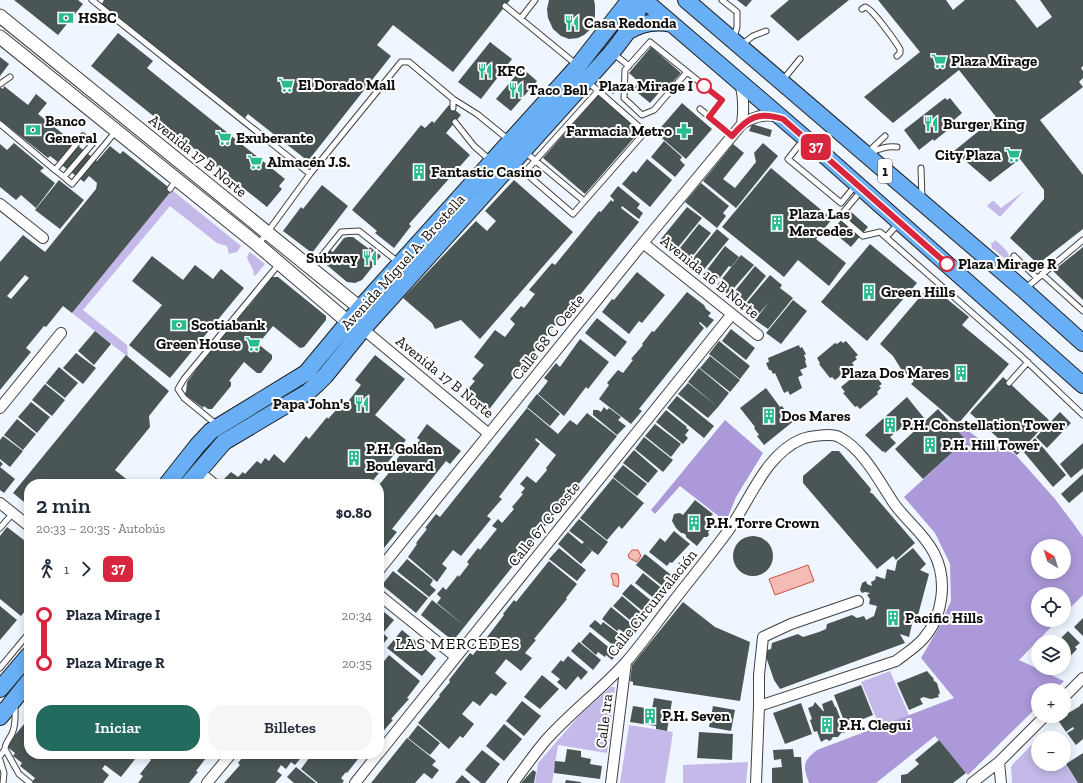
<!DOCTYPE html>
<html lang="es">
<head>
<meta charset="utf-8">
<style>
	body { margin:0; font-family:"Zilla Slab",serif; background:#f6f6f7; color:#1f2937; height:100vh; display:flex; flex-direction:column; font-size:15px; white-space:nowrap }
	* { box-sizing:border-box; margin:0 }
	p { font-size:13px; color:#747a83 }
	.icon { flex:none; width:22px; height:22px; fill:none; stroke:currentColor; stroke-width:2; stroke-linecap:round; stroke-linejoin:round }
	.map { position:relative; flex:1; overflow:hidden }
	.drawer { position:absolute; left:24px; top:479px; width:360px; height:280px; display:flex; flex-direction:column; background:#fff; border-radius:16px; box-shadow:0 2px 10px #0003 }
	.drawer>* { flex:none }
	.badge { padding:0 8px; border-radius:6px; font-size:14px; line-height:26px }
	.needle { width:26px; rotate:322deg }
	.controls { position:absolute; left:1031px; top:539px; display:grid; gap:8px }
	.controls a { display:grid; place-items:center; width:40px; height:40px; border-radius:50%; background:#fff; box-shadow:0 2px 10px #0003; font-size:20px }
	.map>.badge { position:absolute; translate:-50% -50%; box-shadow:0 0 0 2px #fff }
	.legs { display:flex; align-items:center; gap:6px; height:44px; padding:0 12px; font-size:13px }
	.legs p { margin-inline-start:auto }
	.head { display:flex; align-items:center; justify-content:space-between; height:68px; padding:0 12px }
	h1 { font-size:22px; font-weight:600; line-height:30px }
	.action { display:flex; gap:8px; margin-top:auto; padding:8px 12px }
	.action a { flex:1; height:46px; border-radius:16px; background:#236b5e; color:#fff; font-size:16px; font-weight:600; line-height:46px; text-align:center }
	.action a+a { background:#f6f6f7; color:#1f2937 }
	ul { padding:0 12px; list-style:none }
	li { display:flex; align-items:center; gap:14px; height:48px; font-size:15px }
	li i { display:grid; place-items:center; width:6px; height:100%; margin:0 5px; background:currentColor }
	li i::after { content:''; width:10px; height:10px; margin:-5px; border:3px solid; border-radius:50%; background:#fff }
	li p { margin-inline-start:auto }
	li:first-child i { background:linear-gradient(#0000 50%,currentColor 0) }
	li:last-child i { background:linear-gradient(currentColor 50%,#0000 0) }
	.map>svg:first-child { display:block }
	.green { fill:#c4b9e9 }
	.forest { fill:#ab99d9; fill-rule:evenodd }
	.water { fill:#f5bcb5; stroke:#cb503d }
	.building { fill:#4a5556; fill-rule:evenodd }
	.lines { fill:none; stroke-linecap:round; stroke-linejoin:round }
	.service-casing { stroke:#414141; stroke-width:7 }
	.minor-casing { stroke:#414141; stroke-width:12 }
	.tertiary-casing { stroke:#414141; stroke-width:15 }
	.primary-casing { stroke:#1f1f1f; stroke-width:18 }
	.service { stroke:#fff; stroke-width:5 }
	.minor { stroke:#fff; stroke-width:10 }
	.tertiary { stroke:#fff; stroke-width:13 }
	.primary { stroke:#68aff6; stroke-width:16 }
	.line-1-casing { stroke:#fff; stroke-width:9 }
	.line-1 { stroke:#d7263d; stroke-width:6 }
	.stop-1-dot { fill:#fff; stroke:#d7263d; stroke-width:2 }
	.labels { text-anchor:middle; stroke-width:4; stroke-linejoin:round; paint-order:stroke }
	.shield { fill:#fff; stroke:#565656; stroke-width:1 }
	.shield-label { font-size:14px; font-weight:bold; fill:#0e0e0e }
	.poi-label { font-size:15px; font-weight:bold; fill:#0e0e0e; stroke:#fff; text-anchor:start }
	.stop-label { font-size:15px; font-weight:bold; fill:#0e0e0e; stroke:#fff; text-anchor:end }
	.street-label { font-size:15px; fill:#0e0e0e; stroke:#fff }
	.neighbourhood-label { font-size:16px; letter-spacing:1px; fill:#0e0e0e; stroke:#fff }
</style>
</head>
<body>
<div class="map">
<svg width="1083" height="783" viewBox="0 0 1083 783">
	<rect width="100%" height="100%" fill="#eff6ff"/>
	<path class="green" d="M172 190 241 246 237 252 229 254 227 246 217 243 170 206 83 310 127 345 128 357 72 313Z
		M1024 191 1000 217 987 206 992 201H994L1001 208Z
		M995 240C1002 246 1011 252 1009 262L992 248 991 242 993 243Z
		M250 252 265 264 256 275 254 276C254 267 248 264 247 256Z
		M890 671 909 715 880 727 861 682Z
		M611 687H615L607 753 558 745 552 783H535L538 763 579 716Z
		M629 725 673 732 665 783H620Z
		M1044 732 1048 738H1038V764H1064V762L1078 783H1012L1011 767 1013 764Z
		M748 762 746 783H683V765Z"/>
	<path class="forest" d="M725 420 763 453 736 497 726 522 680 486 655 514 651 510Z
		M959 424 982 441 1015 454 1055 499 1073 523 1083 537V595L1064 614V594H1038V620H1058L1019 660 1064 681 1055 690H1038V706L968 775 935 736 876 783H809C803 766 802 762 817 750L954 698 921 658 938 629 951 601 950 564 935 533 904 497 966 440 955 428ZM1038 546H1064V572H1038Z"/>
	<path class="water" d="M632 550H638L641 556 637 562 629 558 628 555Z
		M808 565 814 581 775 595 769 579Z
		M612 573 618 574 619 582 618 587 613 585V581L611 576Z"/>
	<path class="building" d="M14 0H78L83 4 58 35Z
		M104 0H510L453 72 393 25 377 45 391 56 308 161 248 114 245 118 101 5Z
		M549 0H594L595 5V16L592 28 584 35 578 38 569 39 561 36 553 29 548 18 547 9Z
		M737 0H752L746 7Z
		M789 0H849L798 41 770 16Z
		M878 0H946L953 10 965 0H1015L1037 28 1052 17 1040 0H1083V66L1081 68 1083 71V78L1079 82 1083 87 1040 120 1083 175V229L1038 264 1010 238 1044 199V190L1020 159 990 182 954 151 996 117 959 70 893 123 864 97 920 52Z
		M118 33 153 61 147 68 285 179 279 186 282 189 267 207 91 66Z
		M490 42 512 59 481 99 458 82Z
		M651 47 681 73 666 90 663 88 650 103 633 89 639 82 629 73Z
		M0 57 9 64 0 76Z
		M522 68 537 81 511 111 496 99Z
		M603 80 617 90 613 94 600 83Z
		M4 86 28 105 36 94 47 103 38 114 97 161 110 146 120 154 123 151 172 190 72 313 63 306 46 327 44 326 26 348 31 352 0 390V262L23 235 45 252 96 189 97 183 89 176 84 182 50 156 48 158 0 120V87L3 89ZM25 275 29 278 11 299 7 296Z
		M599 94 640 131 585 194 543 158Z
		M945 98 947 100 950 98 962 113 947 126 949 129 934 141 933 139 919 150 904 130Z
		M682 103 712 129 686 159 656 133Z
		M449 105 461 115 446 133 470 155 409 224 411 226 394 248 375 233 377 231 352 210 421 125 425 128 432 121 434 123Z
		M752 124 772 130 770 137 749 131Z
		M664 141 682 157 680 160 685 165 675 177 651 157Z
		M14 143 44 168 40 171 55 183 36 208 21 195 16 200 0 187V144L7 150Z
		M763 143 778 156 736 208 703 181 733 144 744 153 723 179 735 188 756 162 754 153Z
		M647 159 672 180 650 207 622 184 633 171 636 173Z
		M771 168 832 219 816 239 846 263 829 286 798 260 784 277 722 227Z
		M59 180 84 200 60 229 35 210Z
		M514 180 573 232 480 339 461 320 435 329 432 323 403 298 476 221 487 231 496 221 485 211Z
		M701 183 729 206 723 213 726 216 717 228 685 202Z
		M322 185 348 206 312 253 283 231 301 207 303 209Z
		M618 186 640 204 637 208 643 213 639 219 622 206 621 208 639 222 530 357 534 361 523 374 519 371 487 412 464 394 475 381 472 379 484 365 474 357 495 330 505 337 515 324 510 319 521 306 524 308 535 294 529 290 552 263 555 265 599 211 601 212 611 200 613 202 614 200 610 196Z
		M687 207 702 218 675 251 661 239Z
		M849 210 868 227 851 247 832 231Z
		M699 224 711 233 688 262 676 253Z
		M717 229 729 239 701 273 689 263Z
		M348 237H353L369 249 370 247 381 256 362 280 355 283 347 282 322 261 330 250 333 252 344 238Z
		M870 244 917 283 867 341 821 302Z
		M725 246 739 257 731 267 729 266 715 284 703 275Z
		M1083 247V300L1053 271Z
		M741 255 754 265 728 295 717 285Z
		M152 256 183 280 195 265 213 279 221 269 244 288 170 378 129 345 162 305 132 281Z
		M755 266 766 276 742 306 730 297Z
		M637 272 665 295 642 323 639 321 629 334 602 312 612 299 614 300Z
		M770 275 782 285 780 288 793 298 768 329 755 320 769 302 756 317 743 307Z
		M272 277H278L326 316V320L304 347 300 348 273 326 258 344 272 355V359L261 373H257L244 362 229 381 231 382V386L212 409H208L204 406 203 408 184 394 186 392 187 382 196 370 193 368 245 304 248 307Z
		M930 285 969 317 962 325 1009 364 958 424 911 384 914 381 901 369 893 356 880 344Z
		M687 292 704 305 706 309 711 313 708 316 714 320 707 328 700 322 699 323 704 328 639 409 642 411 631 424 599 399 609 385 607 383 618 370 623 373 633 360 631 359 643 345 642 344 652 331 654 332Z
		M793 300 807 311 781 344 766 333Z
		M597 318 627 342 615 357 585 333Z
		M731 329 755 348 746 360 722 341Z
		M95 331 111 344 94 365 78 351Z
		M580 339 609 362 588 389 586 387 564 416 538 394 548 381 544 378 556 363 560 367Z
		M719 341 750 366 740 379 709 354Z
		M841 341 843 343 846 341 858 355 855 357 857 359 852 363 854 365 835 380 832 377 830 378 819 364 820 363 817 358 835 343 837 344Z
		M799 345 800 348 802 347 806 354 804 355 806 360 805 361 807 367 800 370 803 375 798 377 802 388 790 395 788 391 784 393 775 373 773 374 771 370H769L766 363 769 362 768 358Z
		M76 353 96 368 83 384 63 368Z
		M126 355 169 391 149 416 150 427 115 470 130 482 129 484H29V506L13 493Z
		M375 355 405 379 375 415 406 440 370 484H228L223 480 231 472 238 477 243 472 245 474 257 461 261 464 265 458 269 461 274 454 284 463 306 436 309 439 327 417 328 419 337 409 338 410 344 403 346 404 361 385 355 380Z
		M710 356 740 380 730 392 700 368Z
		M59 367 78 383 65 398 46 383Z
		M699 368 729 393 718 407 688 382Z
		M865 370 867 372 870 370 882 384 879 386 881 388 877 392 878 394 860 409 857 406 855 407 843 393 845 392 841 387 859 372 861 373Z
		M1003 377 1049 420 1017 455 970 413Z
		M688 383 718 407 708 418 678 394Z
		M45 384 65 400 52 416 32 400Z
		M766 388 780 407 782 406 787 413 788 412 795 420 764 445 757 436 759 435 754 428 755 427 740 408Z
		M537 394 560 414 550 426 527 407Z
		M677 396 714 426 704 438 667 408Z
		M907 397 924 418 913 428 908 422 890 437 896 443 885 453 884 451 883 452 865 435Z
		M31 402 50 417 37 433 18 417Z
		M604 407 607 410 609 408 621 417 618 420 626 426 617 435 593 415V410H598L601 412Z
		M527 408 558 434 570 420 577 425 587 413 617 436 465 626 437 603 441 598 437 594 443 587 446 590 458 575 459 577 469 564 467 562 478 548 480 550 497 529 492 526 498 519 502 523 514 509 512 507 523 494 521 493 525 488 520 484 527 476 536 483 547 470 546 468 556 455 536 438 535 440 540 444 499 497 502 499 487 516 491 519 461 556 453 550 442 564 447 568 437 582 408 557 417 544 416 543 427 529 425 528 436 514 440 517Z
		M938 409 966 440 923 479 895 449Z
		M666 410 687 427 686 428 689 430 685 435 688 438 683 444 656 422Z
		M1060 412 1071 423 1047 448 1036 437Z
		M17 419 36 434 23 450 4 435Z
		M427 424 461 451 450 464 446 461 392 529 397 532 379 554V485L396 464 394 463 404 450 409 454 420 440 417 438Z
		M655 424 681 444 671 457 645 436Z
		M3 436 23 451 10 467 0 459V440Z
		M644 437 673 460 663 472 635 449Z
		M1035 438 1066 475 1053 487 1023 451Z
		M1083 443V468L1071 478 1060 464Z
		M634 450 658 471 648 483 623 463Z
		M832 451H839L871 489 870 493H872L915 543 896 560 893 556 877 569 803 483V476Z
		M0 461 3 464 0 467 15 479 4 493 0 490Z
		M623 465 647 484 637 496 613 477Z
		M1083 474V491L1069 503 1061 494Z
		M613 478 644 503 622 529 619 526 607 540 580 518Z
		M695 500 713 514 710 517 716 522 708 532 709 535 707 537H704L697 546 686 537V535L683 533H681L676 528 672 521 674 514 680 513 683 515Z
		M579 519 608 542 598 555 586 546 592 551 581 564 558 544 568 532 582 544 584 542 569 531Z
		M7 527 29 544V606L21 616 0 599V536Z
		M674 531 690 544 672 563 670 562 667 566 649 552 660 538 665 542Z
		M733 556a20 20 0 1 1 40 0a20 20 0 1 1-40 0Z
		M559 548 586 570 577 581 549 559Z
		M913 548 926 564 920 570 929 574 917 619 913 620 909 637 900 634 905 643 780 689 774 680 764 651 771 649 772 643 798 634 803 637 819 632 826 629 827 624 852 615 857 618 864 616 866 620 874 616 877 606 869 604 870 599 867 595 870 593 865 592 862 593 860 590 862 583 866 581 867 584 872 586 871 582 875 580 876 576 885 579 887 569 895 571 897 561Z
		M645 554 675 578 666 589 636 565Z
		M407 559 433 580 430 585 436 590 429 597 397 571Z
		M549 561 577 584 566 598 567 599 534 639 536 640 525 653 532 658 521 671 506 659 495 673 507 683 496 696 491 693 480 706 473 701 462 714 474 724 463 738 460 736 449 749 418 723 440 696 439 695 450 682 449 680 470 653 473 655 494 628 504 615 503 614 514 600 516 602Z
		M393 571 428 598 416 613 382 585Z
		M643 573 664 590 656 600 635 583Z
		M631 584 654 603 645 613 622 594Z
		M622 596 644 615 636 625 613 606Z
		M432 600 465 626 453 641 421 615Z
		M683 602 715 627 750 642 740 701 633 685V682L630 681 632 665Z
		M0 606 17 620 0 640Z
		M611 607 638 629 633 636 628 632 626 634 619 629 617 631 602 619Z
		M379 608 394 620 383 633 388 638 379 649Z
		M1083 618V636L1074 627Z
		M595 620 601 625 603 622 622 636 614 646 589 626Z
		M402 630 436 658 422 676 387 648Z
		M1068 631 1080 643 1075 647 1077 649 1064 663V642H1057Z
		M590 632 617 654 612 660 606 655 605 657 598 652 596 655 581 642Z
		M579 642 601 660 593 670 571 651Z
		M389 655 420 681 407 698 409 699 391 719 393 720 379 736V663L381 665Z
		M568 656 588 672 581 680 578 676 566 690 557 682 560 679 551 672 561 660 563 662Z
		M927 671 934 679 933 680 937 683 940 693 938 695 939 697 931 699 923 697 920 699 923 704 909 710 897 683Z
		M542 675 559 689 540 709 524 697Z
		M861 685 873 715 846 726 834 695Z
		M654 698 672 701 667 731 656 729V726L630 722 633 706 652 709Z
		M832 700 835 707H836L845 731 844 733 842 732 838 737H833L830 741 826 739 821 742 817 731 814 732 810 720 812 719 808 708 813 706 815 702 823 711H824L822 704Z
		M522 701 541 716 524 736 506 721Z
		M801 703 812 734 785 744 773 713Z
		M1083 703V739L1076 745 1067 733 1074 729 1073 727 1066 732 1058 720 1064 716 1065 717 1068 715 1067 714 1080 706V705Z
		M713 706 735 710 731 731 709 727Z
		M29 718V754H139L121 777 105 765 102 769 109 775 103 783H31L35 778 20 766 22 763 13 756 15 753 6 746Z
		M504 724 522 739 504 761 486 746Z
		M418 725 440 743 430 755 408 738Z
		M699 732 733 734 732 760 697 758Z
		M407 738 436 761 432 765 439 770 432 779 424 773 415 783H371Z
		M939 740 966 773 953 783H901V775L907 774 919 764 915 760Z
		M567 749 581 751V757L591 759 590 764 602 766 600 779 554 773 555 761 565 762Z
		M793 749 794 757H801L803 783H772V768L782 767 781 759 774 760 773 750Z
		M482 750 500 764 485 783H481L465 770Z
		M1083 753V783H1078L1066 764Z
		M152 754H209L196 771 198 772 189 783H138L143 776 140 774 151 760 149 758Z
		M245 754H304L295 765 291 762 286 769 281 765 277 771 282 775 275 783H224L240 765 238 763Z
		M312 754H362L347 773 346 772 341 778 344 781 342 783H318L301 769Z
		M296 767 316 783H294L287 777Z
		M533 770 536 772 534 783H521Z
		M462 775 471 783H455Z
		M566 780 581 782V783H565Z"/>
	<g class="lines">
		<g class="service-casing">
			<path id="service" d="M92 0 310 174
				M722 0 737 12V27L734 37
				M505 6 577 65
				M862 9 865 7C872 8 895 41 900 49V53L897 56
				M521 18 535 0
				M741 45 753 36 766 31
				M614 54 629 66
				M687 72 654 110 642 115 624 98 625 70 650 42 722 100 709 117
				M782 81 800 59
				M0 84 10 77
				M453 108V99
				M700 109 732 136
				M455 122 474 146 490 160
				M0 124 55 170 83 136
				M803 140 788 159 841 203 855 186
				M525 152 584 201
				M868 152 885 136
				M869 153C879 149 886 146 897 147
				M515 164 573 214 645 132 588 82
				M921 168 922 198
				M55 170 64 177 93 143
				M525 172 598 91
				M64 177 72 184 116 131
				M170 189 176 180
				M862 190 840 216 863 236 880 232 1021 356 1083 415
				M886 237 899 223
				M258 245 310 174 401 62H409L453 99 477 114 509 140
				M1014 256 1037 278
				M312 268 341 232 359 231 398 262
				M1009 274 1013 266 1014 256
				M1042 274 1083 311
				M1026 288 1083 240
				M1009 383 1028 362
				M217 425 184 398 178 389 184 379 279 264
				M0 528 13 513
				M0 668 29 633
				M15 705C15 713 16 723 13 731 11 738 5 742 5 749L19 774 30 783
				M0 756 5 749
				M0 760 4 773 3 783"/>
		</g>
		<g class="minor-casing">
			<path id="minor" d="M740 83C744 97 744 109 742 124
				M0 204 43 238
				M643 243 758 335
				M363 329 489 434
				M0 408 61 333
				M198 471 214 484
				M0 503 29 526
				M379 570 643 243 742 124C753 117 765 113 778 117
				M379 595 456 657
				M1064 697 1083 678
				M759 706V675L763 637 791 624 858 601
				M379 753 732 314
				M999 762 1001 783
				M207 783 231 754
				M355 783 378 754
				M513 783C524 769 534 754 546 740 571 712 601 690 626 662 641 645 655 625 669 607 688 582 709 557 728 531 750 501 765 454 802 439 810 436 832 433 839 437 863 449 879 481 893 502 905 520 924 533 934 553 948 580 943 617 923 639 915 648 905 654 896 661L759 706 756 783
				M611 783 626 662
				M972 783 999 762 1045 716"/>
		</g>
		<g class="tertiary-casing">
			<path id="tertiary" d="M0 16 360 308 361 317
				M0 37 258 245 348 322 357 326"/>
		</g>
		<g class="primary-casing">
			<path id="primary" d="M644 0 805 138 1083 385
				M686 0 1024 290 1083 343
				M627 32C641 23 655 20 672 24
				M167 484 197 446 211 431 306 373 360 308 578 66 625 6 637 0
				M188 484 224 442 308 392 317 384 325 376 363 329 612 52C626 34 636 23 641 0
				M0 689 29 655
				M0 717 29 681"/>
		</g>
		<use href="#service" class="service"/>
		<use href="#minor" class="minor"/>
		<use href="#tertiary" class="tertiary"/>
		<use href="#primary" class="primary"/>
	</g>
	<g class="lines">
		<g class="line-1-casing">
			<path id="line-1" d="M704 86 722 100 709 117 732 136C748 117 759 111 783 119L947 264"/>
		</g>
		<use href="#line-1" class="line-1"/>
	</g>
	<defs>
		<g id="bank-bare" transform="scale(1.2)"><path d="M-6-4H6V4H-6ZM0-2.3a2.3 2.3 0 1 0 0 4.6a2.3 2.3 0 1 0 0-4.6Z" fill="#28bc8e" stroke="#fff" stroke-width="2.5" paint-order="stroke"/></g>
		<g id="restaurant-bare" transform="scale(1.2)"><path d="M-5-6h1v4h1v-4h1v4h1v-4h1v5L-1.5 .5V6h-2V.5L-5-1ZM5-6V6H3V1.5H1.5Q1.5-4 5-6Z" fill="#28bc8e" stroke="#fff" stroke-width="2.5" paint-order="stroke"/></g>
		<g id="supermarket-bare" transform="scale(1.2)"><path d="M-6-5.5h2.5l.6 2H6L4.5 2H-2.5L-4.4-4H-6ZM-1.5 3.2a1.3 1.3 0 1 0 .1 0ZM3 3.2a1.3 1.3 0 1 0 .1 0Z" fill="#28bc8e" stroke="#fff" stroke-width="2.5" paint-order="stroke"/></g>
		<g id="pharmacy-bare" transform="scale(1.2)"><path d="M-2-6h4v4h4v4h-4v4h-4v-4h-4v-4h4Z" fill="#28bc8e" stroke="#fff" stroke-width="2.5" paint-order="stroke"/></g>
		<g id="building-bare" transform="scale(1.2)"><path d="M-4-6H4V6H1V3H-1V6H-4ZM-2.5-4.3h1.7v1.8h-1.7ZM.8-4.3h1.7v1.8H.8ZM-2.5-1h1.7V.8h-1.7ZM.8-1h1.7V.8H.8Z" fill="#28bc8e" stroke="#fff" stroke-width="2.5" paint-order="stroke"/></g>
	</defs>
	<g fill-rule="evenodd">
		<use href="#bank-bare" x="66" y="18"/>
		<use href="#restaurant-bare" x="572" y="23"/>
		<use href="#supermarket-bare" x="939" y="61"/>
		<use href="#restaurant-bare" x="485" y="71"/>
		<use href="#supermarket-bare" x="286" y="85"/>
		<use href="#restaurant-bare" x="516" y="90"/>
		<use href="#restaurant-bare" x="931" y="124"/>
		<use href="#bank-bare" x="33" y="130"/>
		<use href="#pharmacy-bare" x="684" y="131"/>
		<use href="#supermarket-bare" x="224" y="138"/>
		<use href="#supermarket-bare" x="1013" y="155"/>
		<use href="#supermarket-bare" x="255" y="162"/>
		<use href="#building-bare" x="419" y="172"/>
		<use href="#building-bare" x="777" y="223"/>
		<use href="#restaurant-bare" x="370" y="258"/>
		<use href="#building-bare" x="869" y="292"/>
		<use href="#bank-bare" x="179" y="325"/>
		<use href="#supermarket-bare" x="253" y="344"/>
		<use href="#building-bare" x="961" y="373"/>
		<use href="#restaurant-bare" x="362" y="404"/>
		<use href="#building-bare" x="769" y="416"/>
		<use href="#building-bare" x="890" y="425"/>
		<use href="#building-bare" x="930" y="445"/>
		<use href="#building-bare" x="354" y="458"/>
		<use href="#building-bare" x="694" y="523"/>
		<use href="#building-bare" x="893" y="618"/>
		<use href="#building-bare" x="650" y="716"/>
		<use href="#building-bare" x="827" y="725"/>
	</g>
	<g class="stop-1-dot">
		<circle cx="704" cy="86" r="7"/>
		<circle cx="947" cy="264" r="7"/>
	</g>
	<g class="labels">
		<rect class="shield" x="878" y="159" width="14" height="24" rx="3"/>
		<g class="shield-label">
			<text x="885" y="176">1</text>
		</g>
		<g class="poi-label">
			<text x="78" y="23">HSBC</text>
			<text x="584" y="28">Casa Redonda</text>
			<text x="951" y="66">Plaza Mirage</text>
			<text x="497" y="76">KFC</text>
			<text x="298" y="90">El Dorado Mall</text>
			<text x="528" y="95">Taco Bell</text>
			<text x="45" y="126">Banco<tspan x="45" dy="17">General</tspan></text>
			<text x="943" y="129">Burger King</text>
			<text x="672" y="136" text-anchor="end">Farmacia Metro</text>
			<text x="236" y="143">Exuberante</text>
			<text x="1001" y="160" text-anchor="end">City Plaza</text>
			<text x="267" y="167">Almacén J.S.</text>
			<text x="431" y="177">Fantastic Casino</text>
			<text x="789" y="219">Plaza Las<tspan x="789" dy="17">Mercedes</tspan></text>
			<text x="358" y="263" text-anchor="end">Subway</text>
			<text x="881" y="297">Green Hills</text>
			<text x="191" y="330">Scotiabank</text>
			<text x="241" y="349" text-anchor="end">Green House</text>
			<text x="949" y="378" text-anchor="end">Plaza Dos Mares</text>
			<text x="350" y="409" text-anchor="end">Papa John's</text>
			<text x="781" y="421">Dos Mares</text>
			<text x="902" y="430">P.H. Constellation Tower</text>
			<text x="942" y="450">P.H. Hill Tower</text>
			<text x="366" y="454">P.H. Golden<tspan x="366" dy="17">Boulevard</tspan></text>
			<text x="706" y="528">P.H. Torre Crown</text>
			<text x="905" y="623">Pacific Hills</text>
			<text x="662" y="721">P.H. Seven</text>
			<text x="839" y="730">P.H. Clegui</text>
		</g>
		<g class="stop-label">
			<text x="693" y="91">Plaza Mirage I</text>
			<text x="958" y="269" text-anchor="start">Plaza Mirage R</text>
		</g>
		<g class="street-label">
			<text transform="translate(198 156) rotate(39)" y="5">Avenida 17 B Norte</text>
			<text transform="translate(403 262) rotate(-48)" y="5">Avenida Miguel A. Brostella</text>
			<text transform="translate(710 277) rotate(39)" y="5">Avenida 16 B Norte</text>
			<text transform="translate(548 337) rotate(-51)" y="5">Calle 68 C Oeste</text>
			<text transform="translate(445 377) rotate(39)" y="5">Avenida 17 B Norte</text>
			<text transform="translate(544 524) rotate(-51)" y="5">Calle 67 C Oeste</text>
			<text transform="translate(652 603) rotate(-51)" y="5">Calle Circunvalación</text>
			<text transform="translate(604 721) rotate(-83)" y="5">Calle 1ra</text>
		</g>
		<g class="neighbourhood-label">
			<text x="458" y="649">LAS MERCEDES</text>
		</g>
	</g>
</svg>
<div class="controls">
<a><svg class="needle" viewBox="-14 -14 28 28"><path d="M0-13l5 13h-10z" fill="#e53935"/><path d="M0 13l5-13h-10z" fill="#747a83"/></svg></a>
<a><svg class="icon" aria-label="locate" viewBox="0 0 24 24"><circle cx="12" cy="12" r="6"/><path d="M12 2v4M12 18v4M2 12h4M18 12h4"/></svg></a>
<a><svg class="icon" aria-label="layers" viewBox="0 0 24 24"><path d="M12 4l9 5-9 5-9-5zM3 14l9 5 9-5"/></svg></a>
<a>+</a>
<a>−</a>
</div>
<b class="badge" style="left:816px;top:147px;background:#d7263d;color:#fff">37</b>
<section class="drawer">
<div class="head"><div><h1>2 min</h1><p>20:33 – 20:35 · Autobús</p></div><b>$0.80</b></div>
<div class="legs"><svg class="icon" aria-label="walk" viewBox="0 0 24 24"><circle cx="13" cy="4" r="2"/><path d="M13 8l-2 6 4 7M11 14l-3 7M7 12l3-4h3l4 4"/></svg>1<svg class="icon" aria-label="forward" viewBox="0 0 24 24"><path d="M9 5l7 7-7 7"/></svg><b class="badge" style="background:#d7263d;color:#fff">37</b></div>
<ul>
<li><i style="color:#d7263d"></i><b>Plaza Mirage I</b><p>20:34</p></li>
<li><i style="color:#d7263d"></i><b>Plaza Mirage R</b><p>20:35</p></li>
</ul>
<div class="action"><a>Iniciar</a><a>Billetes</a></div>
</section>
</div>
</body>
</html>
